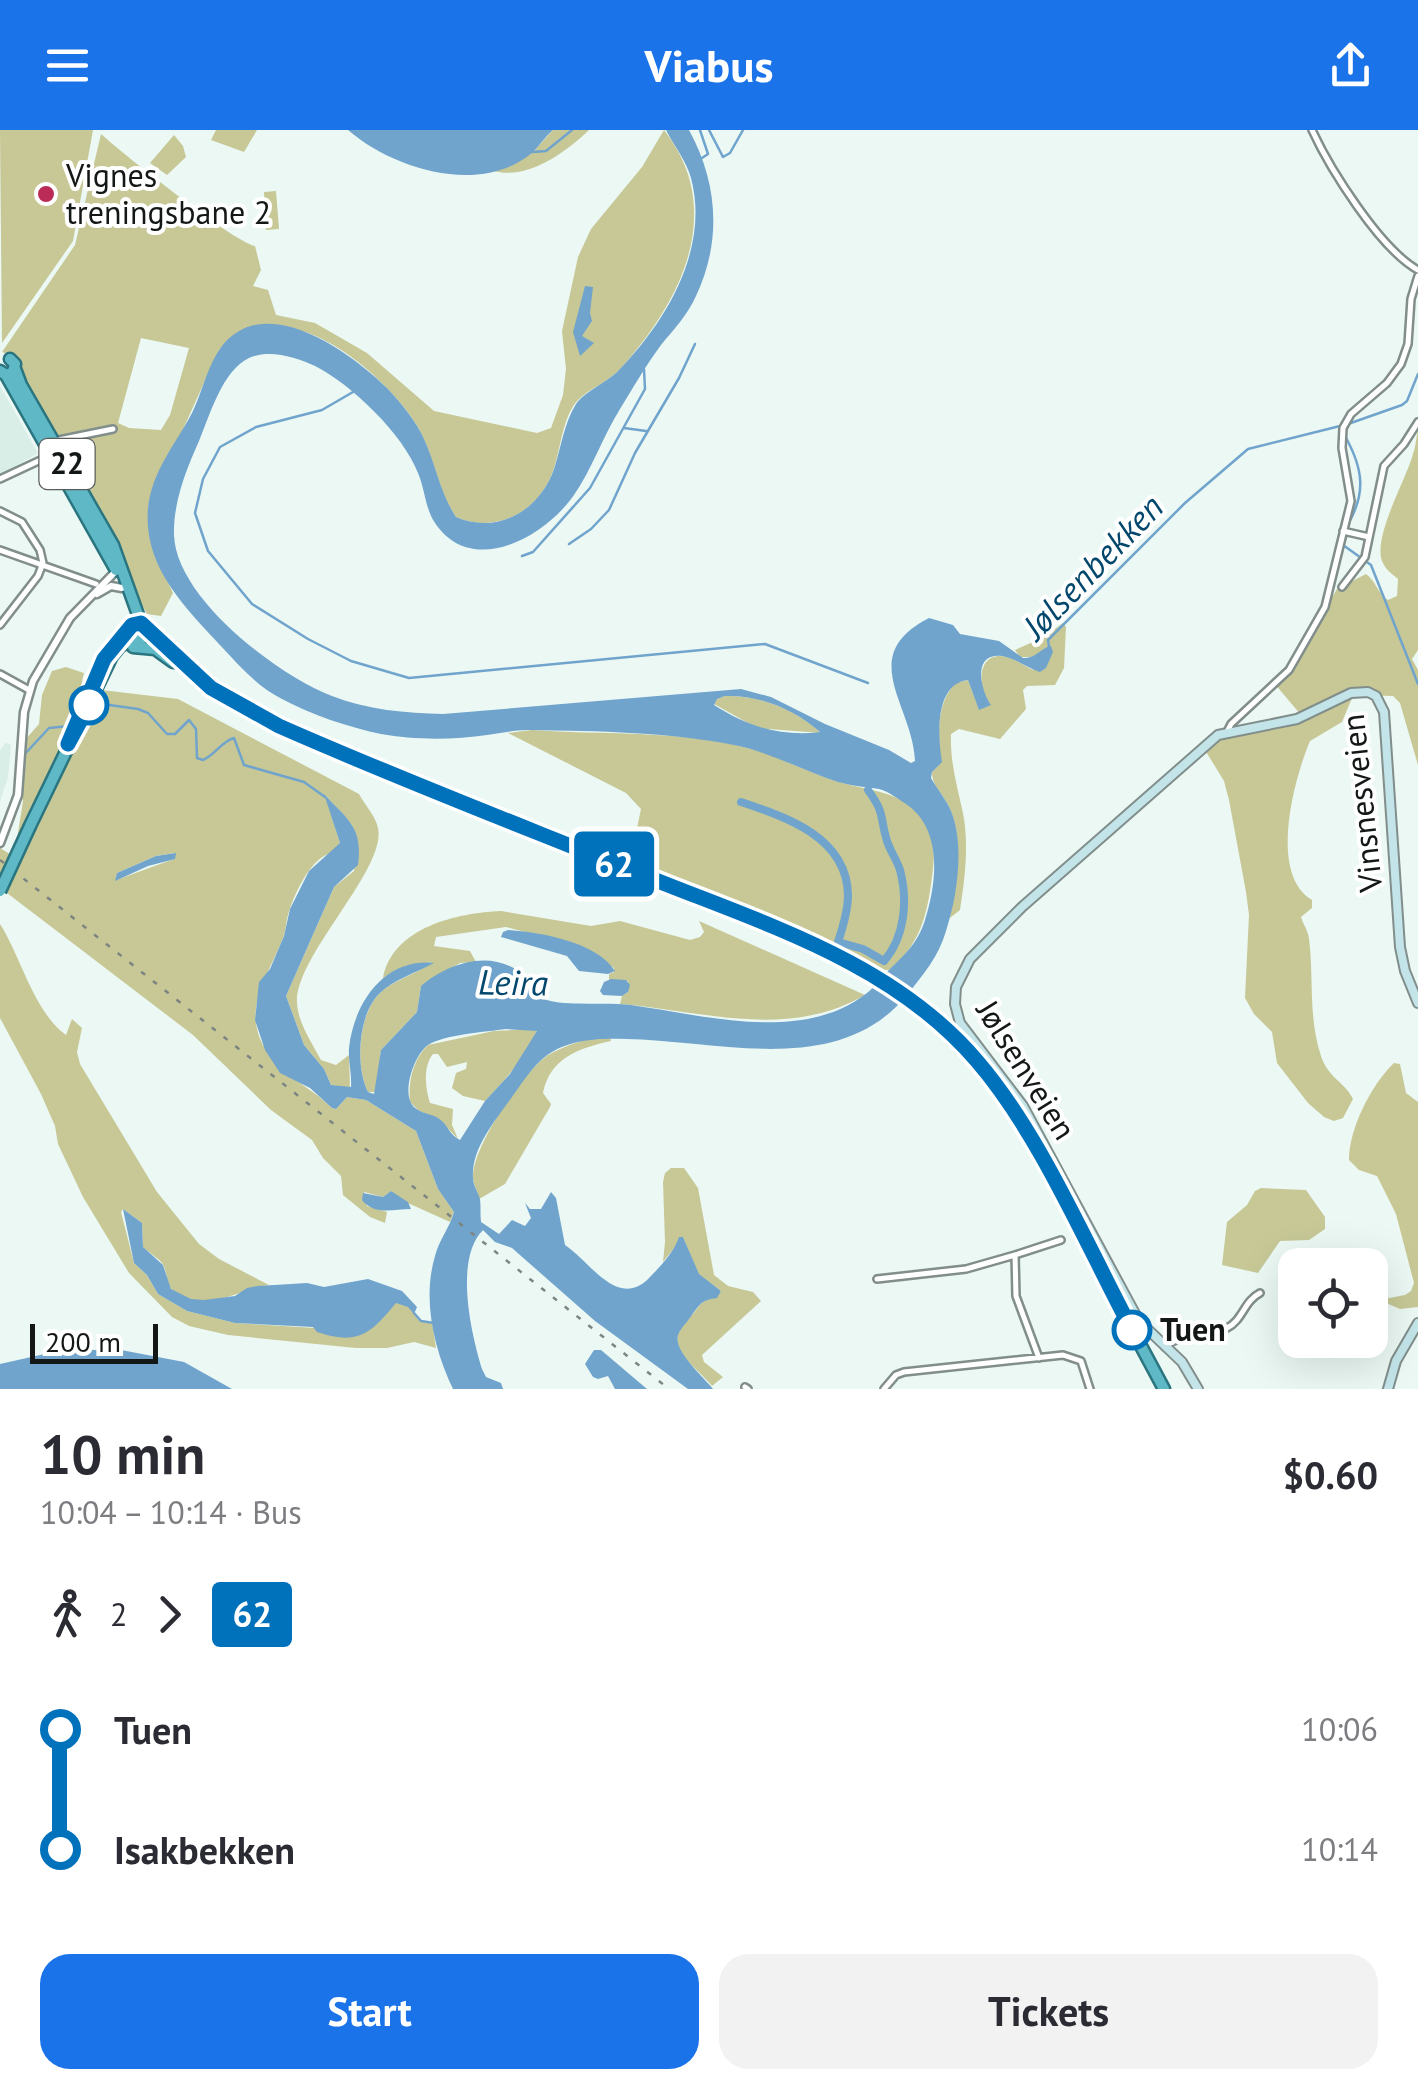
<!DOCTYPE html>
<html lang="en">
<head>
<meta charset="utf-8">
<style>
	body { margin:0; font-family:"PT Sans",sans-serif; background:#f2f2f3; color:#2b2b33; height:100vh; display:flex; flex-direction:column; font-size:38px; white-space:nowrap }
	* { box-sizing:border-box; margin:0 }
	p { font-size:32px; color:#7c7c81 }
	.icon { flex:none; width:55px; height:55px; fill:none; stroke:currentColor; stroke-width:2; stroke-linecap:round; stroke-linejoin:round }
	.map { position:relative; height:1259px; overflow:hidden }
	.panel { display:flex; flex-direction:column; background:#fff; flex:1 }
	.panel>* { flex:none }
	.badge { padding:0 20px; border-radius:8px; font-size:35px; line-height:65px }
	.buttons { position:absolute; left:1278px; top:1118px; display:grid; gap:20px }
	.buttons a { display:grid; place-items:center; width:110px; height:110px; border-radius:20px; background:#fff; box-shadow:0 10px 40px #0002; font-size:50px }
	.scale { position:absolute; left:30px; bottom:25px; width:128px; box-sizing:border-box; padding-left:10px; border:5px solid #131716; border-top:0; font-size:28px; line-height:35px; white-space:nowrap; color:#131716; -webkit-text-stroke:8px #fff; paint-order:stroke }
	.map>.badge { position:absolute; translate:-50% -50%; box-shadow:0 0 0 5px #fff }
	.legs { display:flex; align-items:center; gap:15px; height:110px; padding:0 40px; font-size:32px }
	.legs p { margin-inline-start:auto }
	.overview { display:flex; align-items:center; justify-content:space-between; height:170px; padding:0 40px }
	h1 { font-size:55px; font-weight:700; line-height:75px }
	.primary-button { display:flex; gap:20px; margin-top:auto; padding:20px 40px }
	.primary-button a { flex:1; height:115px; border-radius:30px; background:#1a73e8; color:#fff; font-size:40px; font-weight:700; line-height:115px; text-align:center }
	.primary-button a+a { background:#f2f2f3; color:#2b2b33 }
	ul { padding:0 40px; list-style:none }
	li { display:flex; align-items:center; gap:35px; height:120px; font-size:38px }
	li i { display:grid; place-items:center; width:15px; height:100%; margin:0 12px; background:currentColor }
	li i::after { content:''; width:25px; height:25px; margin:-12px; border:8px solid; border-radius:50%; background:#fff }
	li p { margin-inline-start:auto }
	li:first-child i { background:linear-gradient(#0000 50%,currentColor 0) }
	li:last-child i { background:linear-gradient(currentColor 50%,#0000 0) }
	header { display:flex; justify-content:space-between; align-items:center; height:130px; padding:0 40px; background:#1a73e8; color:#fff; font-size:45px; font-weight:700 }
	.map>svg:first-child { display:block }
	.built { fill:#d8eee7 }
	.green { fill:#c7c896; fill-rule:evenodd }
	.water { fill:#70a4cc; fill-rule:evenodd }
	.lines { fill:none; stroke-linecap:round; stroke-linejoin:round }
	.stream { stroke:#70a4cc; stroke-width:2.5 }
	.river { stroke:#70a4cc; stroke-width:8 }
	.minor-casing { stroke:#828e8b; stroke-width:10 }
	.tertiary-casing { stroke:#828e8b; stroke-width:11 }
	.secondary-casing { stroke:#828e8b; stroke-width:12 }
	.trunk-casing { stroke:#2a757f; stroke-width:15 }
	.minor { stroke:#fff; stroke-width:5 }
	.tertiary { stroke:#fff; stroke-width:6 }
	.secondary { stroke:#c3e5e9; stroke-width:8 }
	.trunk { stroke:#5fb8c6; stroke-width:10 }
	.rail { stroke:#7c8582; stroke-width:2.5; stroke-dasharray:5 10; stroke-linecap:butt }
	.trunk-bridge-casing { stroke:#2a757f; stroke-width:15; stroke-linecap:butt }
	.trunk-bridge { stroke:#5fb8c6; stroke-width:10 }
	.line-1-casing { stroke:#fff; stroke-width:22 }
	.line-1 { stroke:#0072bc; stroke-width:15 }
	.poi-dot { fill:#ba2b58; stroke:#fff; stroke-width:4 }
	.stop-1-dot { fill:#fff; stroke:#0072bc; stroke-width:5 }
	.labels { text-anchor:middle; stroke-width:8; stroke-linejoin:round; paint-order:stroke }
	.shield { fill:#fff; stroke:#5a5d5c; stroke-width:2.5 }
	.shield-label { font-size:30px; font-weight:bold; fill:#131716 }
	.poi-label { font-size:32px; fill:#131716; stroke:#fff; text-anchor:start }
	.street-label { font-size:32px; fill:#131716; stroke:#fff }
	.stop-label { font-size:32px; font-weight:bold; fill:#131716; stroke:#fff; text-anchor:start }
	.water-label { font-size:35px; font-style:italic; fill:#03476d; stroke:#fff }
</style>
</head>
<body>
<header><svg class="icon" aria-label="menu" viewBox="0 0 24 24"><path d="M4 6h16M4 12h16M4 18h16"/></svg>Viabus<svg class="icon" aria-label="share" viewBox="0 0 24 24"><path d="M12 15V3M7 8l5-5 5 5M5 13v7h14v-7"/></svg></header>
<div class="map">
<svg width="1418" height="1259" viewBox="0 0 1418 1259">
	<rect width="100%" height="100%" fill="#ebf8f4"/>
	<path class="built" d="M0 256 38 323 0 345Z
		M5 613 11 614 8 647 0 672V621Z"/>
	<path class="green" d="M0 0H93L73 111 2 213Z
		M216 0H257L244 22 211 10Z
		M553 0H589C565 23 528 50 493 41L533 22Z
		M664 0C727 81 681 171 621 238 607 253 589 259 579 269 562 286 561 319 553 341 539 381 497 405 456 387 437 359 434 323 416 294 382 240 279 153 219 220L148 376 152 417 173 463 161 486 147 484 10 225 2 222 75 115 101 4C123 24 234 112 255 116L261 140 253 156 268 160 276 185 315 193 367 223 434 281 537 303 551 298 563 265 566 239 562 201 578 127 591 99 642 37ZM141 208 189 218 170 285 161 300 129 298 118 293Z
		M174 5 183 16 186 27 167 45 150 33Z
		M276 61 279 99 266 100 264 62Z
		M1418 300V520L1412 529 1418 540V635L1400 573 1393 566 1357 565 1352 568 1342 592 1310 611C1294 649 1268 744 1312 770V778L1301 787C1303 794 1308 800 1309 809 1314 848 1308 887 1321 926 1328 948 1345 952 1353 969L1343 988 1334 991 1324 987 1308 973 1277 933 1272 902 1254 884 1245 868 1249 785 1246 762 1229 670 1224 651 1205 620 1220 601 1301 585 1274 553 1288 538 1337 459 1366 444C1376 451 1378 464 1388 470L1397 466 1398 449C1392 444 1385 439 1382 431 1373 406 1406 350 1413 324 1416 316 1416 308 1418 300Z
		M1063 493 1066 497 1064 538 1055 555 1027 556 1023 560 1026 579 1000 609 959 599 951 604C950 632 957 656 963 683 969 715 965 749 960 780L950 788C955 754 965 710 949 677 944 664 932 657 932 642L941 632C938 607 936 572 956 553L968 550 979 579 986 568C979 553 978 526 1000 526 1011 526 1023 535 1033 540L1051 516 1035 527H1020L1015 520 1044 507Z
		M66 537 84 543 82 551 93 559 178 569 359 664C365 675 376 687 378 698 387 739 294 827 297 873 298 893 312 913 321 930L336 935 349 925 350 958 331 955 324 939 304 915 286 866 334 757 354 741C360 694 356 699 325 665L340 713 338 719C334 722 329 723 324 726 307 736 293 767 288 785 286 792 286 801 283 808 268 847 239 881 268 923 285 948 311 957 332 978L336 979 347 967 366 970 416 1001 438 1059 454 1082 450 1092 399 1069 391 1061 383 1067 364 1062 367 1076 387 1082 385 1093 370 1087 343 1065 341 1046 323 1028 312 1010 271 980 193 905 7 763 0 762V718L13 726 15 722 23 671 16 647 25 610 39 594 42 565 52 541ZM175 723 174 729 116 750 117 743 156 726Z
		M725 566C760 565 795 579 821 603L757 598 714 574 717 569Z
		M532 600C602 605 675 600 744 617 776 625 805 641 836 651 866 661 894 659 919 683 936 699 935 727 932 747 927 786 920 815 889 840H877L613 722 620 707 635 708 641 679 626 663 508 603Z
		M501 781 591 796 620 791 690 810 700 807 704 802 699 791 865 865C787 910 704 881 620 874L622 866 628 862V851L609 850V844L614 842V838L585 818 506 797 436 807 434 816 470 821 476 832 460 833 421 856 417 882 381 920 376 962H368C355 936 358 886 379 864 394 849 416 845 432 832L401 838 383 848C393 797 457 783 501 781Z
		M0 794C21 827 34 882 66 905L72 889 82 898 77 922 80 934 157 1062 199 1114 219 1129 269 1155C242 1159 202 1184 175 1163 166 1156 168 1142 162 1133 157 1127 149 1123 143 1117L142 1093 123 1079 121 1082 134 1133 147 1145 158 1164 187 1181 235 1193 315 1198 398 1172 409 1177 419 1190 432 1192 436 1218 414 1212 387 1218H356L228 1205 189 1196 172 1187 129 1143 83 1067 58 1014 55 996 41 964 0 888Z
		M534 899 537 901C525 928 505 950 485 971L463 966 452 958 456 943 466 939 467 932 447 937 438 924H433C423 936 425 958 430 973L453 979 452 995 458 1009 438 988 419 981 410 972C408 952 413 929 428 915L494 901Z
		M610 907 611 911C579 918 550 928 543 963L551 974 550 977 505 1054 479 1069C478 1062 473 1054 473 1047 472 1017 525 938 550 924 568 914 590 907 610 907Z
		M1394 933 1400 934 1406 963 1418 972V1177L1400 1179 1379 1170 1405 1165 1411 1161 1414 1153 1396 1084 1377 1046 1359 1040 1349 1030C1349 999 1371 955 1394 933Z
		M671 1038H684L698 1058 714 1145 728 1156 753 1162 761 1171 702 1225 704 1232 723 1247 712 1256C702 1243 672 1223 678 1204 681 1197 688 1190 693 1184 701 1173 703 1170 717 1167L721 1161 698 1144 683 1107 663 1132 665 1112 663 1052 665 1043Z
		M1261 1058 1306 1060 1325 1087V1099L1309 1110 1280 1111 1258 1143 1222 1135 1227 1092 1247 1075 1255 1061Z"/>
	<path class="water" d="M348 0H553C545 7 539 16 532 23 480 66 393 39 348 0Z
		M666 0H689C718 53 722 111 696 166 687 186 674 199 661 215 646 235 633 258 620 279 603 306 592 339 574 365 545 407 472 448 435 393 425 378 425 359 418 343 403 304 351 254 315 236 296 227 269 219 249 228 222 241 210 285 199 311 186 340 173 373 174 405 176 468 277 545 332 566 367 580 406 583 443 584L741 559 771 567 825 594 889 620 911 633 915 631C913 575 855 526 929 488L953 495 960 504 999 511 1023 528C1036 529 1040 518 1051 516L1053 522 1046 538 1040 542C1027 538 1015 528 1002 526 971 522 981 561 991 575L979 580 968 550C934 554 938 607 942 632L932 642 931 648C937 659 946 669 951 681 965 715 957 767 946 801 939 826 923 845 907 865 838 949 717 910 626 909 599 908 569 909 546 926 532 937 522 953 512 967 496 990 471 1018 473 1048 473 1055 478 1062 480 1069 481 1077 480 1084 481 1092L499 1104 512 1090 525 1096 531 1088 525 1073 530 1079H541L551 1062 556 1068 565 1115C591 1132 618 1181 650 1147 661 1136 674 1122 679 1107H683L699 1144 721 1161 717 1168C703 1170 700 1173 692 1185 688 1191 680 1199 678 1205 673 1221 704 1247 713 1259H688L595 1191 512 1118 495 1112 483 1100C454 1129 471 1203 482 1239L486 1247 501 1253 503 1259H453C434 1219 422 1170 435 1126 439 1110 450 1097 454 1082L438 1059 416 1001 366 970 347 967 336 979 332 978 310 958 280 943 265 920 255 890 259 852 270 839 284 806 290 779 309 741 340 713 324 664C348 690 363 697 358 735L334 757 286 866 304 915 324 939 331 955 351 957C352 944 348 931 349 918 354 872 385 828 434 833 416 843 394 849 379 864 358 885 355 936 368 962L374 964 381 920 417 882 421 856C445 835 487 819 518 841 529 849 533 865 547 870 563 876 610 872 631 875 703 885 803 914 867 863 876 856 881 847 889 840 905 824 918 813 925 790 937 752 943 699 906 674 898 669 888 661 879 659 866 657 852 656 838 652 805 641 773 624 739 616 671 602 598 601 528 600 514 600 501 603 487 605 454 610 413 610 381 604 348 597 312 585 282 569 256 556 238 534 219 514 183 475 143 436 148 378 152 341 175 315 192 283 202 263 208 234 222 216 267 160 351 223 387 258 401 273 416 291 424 309 436 335 440 363 456 387 498 405 540 380 554 339 561 318 564 293 576 274 584 262 606 253 618 241 666 192 710 119 691 48 687 32 673 14 666 0ZM725 566C760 565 794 579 820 602 780 607 747 596 714 575L717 569ZM506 899 537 901 510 944 485 971 460 1010C449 1005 448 994 438 988 430 983 416 983 411 973 403 958 415 924 428 915 446 904 486 902 506 899Z
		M585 156 593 157 590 183 592 191 582 206 594 213 580 226 573 202Z
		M176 723 175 729 148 736 115 751 117 743 156 726Z
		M508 800C540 802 597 812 615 841L608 844 579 841 567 826 501 807 503 802Z
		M611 849 626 850 630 855 628 862 622 866 603 865 600 861 604 852Z
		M391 1061 408 1072 411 1079C393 1079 375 1086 362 1070L363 1063 383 1067Z
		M123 1079 142 1093 143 1117 163 1135 171 1159 191 1169 204 1170 235 1166 247 1158 258 1156 307 1153 324 1157 368 1149 402 1161 417 1177 414 1184 408 1177 396 1173C371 1203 359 1216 317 1202L313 1197 235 1193 187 1181 158 1164 147 1145 134 1133Z
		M91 1220H121L184 1232 232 1259H0V1234L49 1223Z
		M594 1220H601L647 1259H615L608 1246 598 1249 593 1247 585 1234Z"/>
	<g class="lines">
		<path class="stream" d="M700 0 708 24 702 28
			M709 0 723 27 730 23 743 0
			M533 22 546 21 572 0
			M353 262 322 280 256 297 220 317 203 349 195 383 208 421 252 474 308 509 351 531 409 548 765 514 868 553
			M1348 294 1402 275 1407 271 1418 244
			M624 298 646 301
			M1345 306C1364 340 1366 364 1347 396
			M1345 404 1343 415 1371 435 1418 554
			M569 414 591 399 609 380 635 323 679 248 695 214
			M522 426 533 422 590 358 645 259 644 239
			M1049 517 1048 510 1185 373 1248 319 1340 296
			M95 573 138 579 148 583 167 604H175L189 590 196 599 197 628 203 630C215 625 222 611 234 608L244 635 304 652 325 667
			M23 626 49 598 69 596 79 581
			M414 1183 421 1191 434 1193"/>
		<path class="river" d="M868 660C886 685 879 685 887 711 890 721 897 730 900 740 908 770 905 807 884 831
			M741 672C786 687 847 707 848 765 848 781 843 797 838 812L863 819 884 831"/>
		<g class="minor-casing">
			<path id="minor" d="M1312 0C1330 39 1380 119 1418 140
				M54 311 113 299
				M0 349 47 327
				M0 381 22 392 40 420 43 433 38 446 0 495
				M1343 401 1369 407
				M0 420 96 454
				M1342 457 1365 427 1384 336 1404 314 1418 292
				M0 544 29 560
				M1227 602 1231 594 1289 540 1325 477 1351 371 1342 318 1343 298 1351 284 1387 253 1401 234 1408 214 1411 169 1418 146
				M877 1149 966 1139 1015 1125
				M1165 1217C1182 1202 1207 1207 1227 1198 1243 1190 1244 1171 1260 1163
				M1039 1228 1016 1166 1015 1125 1061 1110
				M745 1257 748 1259
				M884 1259 896 1245 904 1242 1063 1225 1081 1231 1090 1259"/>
		</g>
		<g class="tertiary-casing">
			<path id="tertiary" d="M97 464 111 456 122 458
				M0 713 18 665 24 582 33 551 70 488 116 441"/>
		</g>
		<g class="secondary-casing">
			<path id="secondary" d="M1198 1259 1182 1232 1139 1191 1023 976 960 893 955 874 956 857 970 829 1022 777 1218 605 1297 589 1351 563 1368 562 1376 566 1384 582 1400 817 1405 841 1418 873
				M1388 1259 1396 1231 1418 1193"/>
		</g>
		<g class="trunk-casing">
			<path id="trunk" d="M15 239 21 255 113 415 141 493
				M0 241 6 245 13 242 15 234 10 229
				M6 245 116 440
				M146 499 145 506 140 510 129 504 132 495 142 494 202 551 266 590 823 819C962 882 1006 963 1074 1091 1104 1147 1134 1203 1164 1259
				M133 517 155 519 173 532
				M30 696 112 526 120 516 134 509"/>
		</g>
		<use href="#minor" class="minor"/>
		<use href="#tertiary" class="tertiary"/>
		<use href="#secondary" class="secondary"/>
		<use href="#trunk" class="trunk"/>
		<path class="rail" d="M0 730 669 1259"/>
		<g class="trunk-bridge-casing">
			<path id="trunk-bridge" d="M0 761 30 696"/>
		</g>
		<use href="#trunk-bridge" class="trunk-bridge"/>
	</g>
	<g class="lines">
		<g class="line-1-casing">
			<path id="line-1" d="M89 575 68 614 104 529 132 495 141 493 211 558 279 596C399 649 522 696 643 745 761 793 892 831 977 931 1040 1004 1086 1114 1132 1200"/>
		</g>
		<use href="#line-1" class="line-1"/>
	</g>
	<circle class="poi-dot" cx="46" cy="64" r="10"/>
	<g class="stop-1-dot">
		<circle cx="89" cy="575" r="18"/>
		<circle cx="1132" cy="1200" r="18"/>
	</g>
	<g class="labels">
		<rect class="shield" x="39.5" y="309" width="55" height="50" rx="8"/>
		<g class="shield-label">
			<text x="67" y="344">22</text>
		</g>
		<g class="poi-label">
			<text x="66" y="57">Vignes<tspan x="66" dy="37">treningsbane 2</tspan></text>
		</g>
		<g class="street-label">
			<text transform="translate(1362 673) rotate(-96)" y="11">Vinsnesveien</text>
			<text transform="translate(1026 940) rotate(58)" y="11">Jølsenveien</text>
		</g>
		<g class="stop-label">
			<text x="1160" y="1211">Tuen</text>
		</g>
		<g class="water-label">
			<text transform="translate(1093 437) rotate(-46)" y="12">Jølsenbekken</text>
			<text transform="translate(513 853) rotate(1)" y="12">Leira</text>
		</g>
	</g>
</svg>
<div class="buttons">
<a><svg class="icon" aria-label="locate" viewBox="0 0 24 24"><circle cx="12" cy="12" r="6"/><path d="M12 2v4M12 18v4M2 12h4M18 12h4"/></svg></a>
</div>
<div class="scale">200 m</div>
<b class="badge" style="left:614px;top:734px;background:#0072bc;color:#fff">62</b>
</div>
<section class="panel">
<div class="overview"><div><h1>10 min</h1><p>10:04 – 10:14 · Bus</p></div><b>$0.60</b></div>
<div class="legs"><svg class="icon" aria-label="walk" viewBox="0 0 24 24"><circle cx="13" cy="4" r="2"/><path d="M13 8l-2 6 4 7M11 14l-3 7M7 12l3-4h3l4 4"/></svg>2<svg class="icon" aria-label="forward" viewBox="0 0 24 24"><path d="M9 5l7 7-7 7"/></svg><b class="badge" style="background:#0072bc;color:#fff">62</b></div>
<ul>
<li><i style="color:#0072bc"></i><b>Tuen</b><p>10:06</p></li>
<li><i style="color:#0072bc"></i><b>Isakbekken</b><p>10:14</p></li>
</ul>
<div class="primary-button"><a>Start</a><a>Tickets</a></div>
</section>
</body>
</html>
